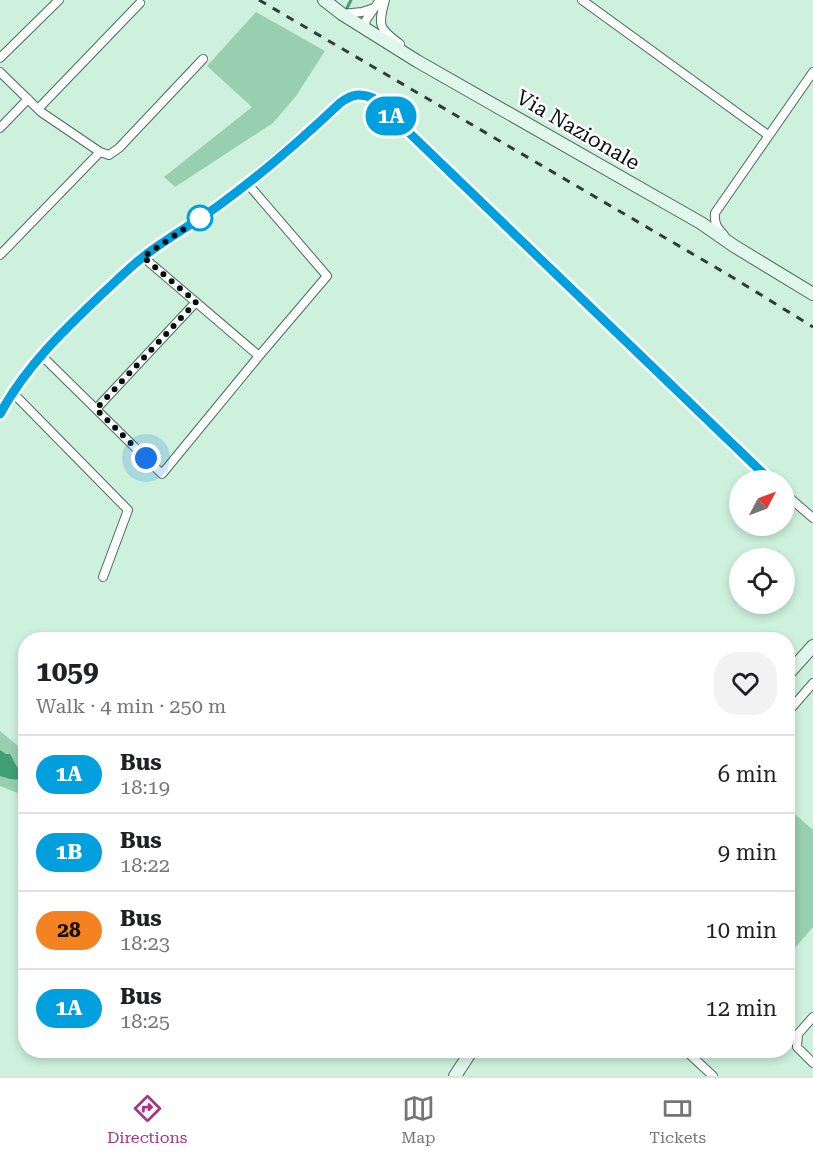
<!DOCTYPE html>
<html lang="en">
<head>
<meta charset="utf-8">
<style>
	body { margin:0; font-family:"Roboto Serif",serif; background:#f2f2f2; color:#202124; height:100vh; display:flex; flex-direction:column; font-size:22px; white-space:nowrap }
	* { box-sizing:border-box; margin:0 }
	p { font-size:20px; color:#757577 }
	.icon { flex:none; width:33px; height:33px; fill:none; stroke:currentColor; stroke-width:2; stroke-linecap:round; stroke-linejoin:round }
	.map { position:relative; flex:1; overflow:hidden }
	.panel { position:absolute; left:18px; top:632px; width:777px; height:426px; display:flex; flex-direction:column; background:#fff; border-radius:24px; box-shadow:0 3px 9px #0003 }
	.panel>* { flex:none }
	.badge { padding:0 12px; border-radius:20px; font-size:21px; line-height:39px }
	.needle { width:39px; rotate:49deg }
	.buttons { position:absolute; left:729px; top:470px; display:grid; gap:12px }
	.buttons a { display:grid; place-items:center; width:66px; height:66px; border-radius:50%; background:#fff; box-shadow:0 3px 9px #0003; font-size:30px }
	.you { position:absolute; width:30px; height:30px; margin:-15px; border:4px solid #fff; border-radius:50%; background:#1a73e8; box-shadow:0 0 0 9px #1a73e833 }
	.map>.badge { position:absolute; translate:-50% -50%; box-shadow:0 0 0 3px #fff }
	.round { display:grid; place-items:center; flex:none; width:63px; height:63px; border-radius:24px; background:#f2f2f2 }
	.overview { display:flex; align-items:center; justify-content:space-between; height:102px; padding:0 18px }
	h1 { font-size:28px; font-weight:700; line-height:45px }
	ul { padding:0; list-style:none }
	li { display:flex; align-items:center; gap:18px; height:78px; padding:0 18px; border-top:2px solid #e0e0e0 }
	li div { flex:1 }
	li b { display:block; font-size:22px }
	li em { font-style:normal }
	li .badge { min-width:66px; font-weight:700; text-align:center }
	.tabs { display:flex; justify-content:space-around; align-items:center; height:84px; border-top:2px solid #e0e0e0; background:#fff; font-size:16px; color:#757577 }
	.tabs a { display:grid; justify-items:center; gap:3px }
	.tabs .active { color:#a83189 }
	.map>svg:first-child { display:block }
	.green { fill:#98cfb1 }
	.water { fill:#40a073 }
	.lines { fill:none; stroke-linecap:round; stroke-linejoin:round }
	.stream { stroke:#40a073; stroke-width:3 }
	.street-casing { stroke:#4c6c5b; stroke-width:10 }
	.secondary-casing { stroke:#4c6c5b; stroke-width:14 }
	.street { stroke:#fff; stroke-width:8 }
	.secondary { stroke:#e0f7eb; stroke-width:12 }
	.rail { stroke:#2e3e35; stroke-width:3; stroke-dasharray:8 8; stroke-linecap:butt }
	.line-casing { stroke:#fff; stroke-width:14 }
	.line { stroke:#00a0de; stroke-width:9 }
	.walk { stroke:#05100a; stroke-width:6; stroke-dasharray:0 10.8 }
	.stop-dot { fill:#fff; stroke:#00a0de; stroke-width:3 }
	.labels { text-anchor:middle; stroke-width:5; stroke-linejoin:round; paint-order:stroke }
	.street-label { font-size:21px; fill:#05100a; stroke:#fff }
</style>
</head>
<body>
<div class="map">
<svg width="813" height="1076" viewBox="0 0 813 1076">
	<rect width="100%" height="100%" fill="#cdf1dc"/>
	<path class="green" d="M256 12 325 51 296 96 273 123 175 187 164 177 252 107 207 66Z
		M0 731 25 752V790L20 794 0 786Z
		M788 808 813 830V927L788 956Z"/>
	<path class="water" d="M0 750 6 754H10L17 767 24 766 26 768 25 778C16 781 9 779 0 776Z"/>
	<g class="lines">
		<path class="stream" d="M347 8 351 0"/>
		<g class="street-casing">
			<path id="street" d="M385 0C378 25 378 28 400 44
				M582 0 768 135
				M342 14 362 12 374 8
				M364 28 366 20 380 0
				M0 58 59 0
				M0 72 41 112 100 152 109 155 119 148 203 59
				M38 109 140 3
				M0 128 28 99
				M247 183 327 276 259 356
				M724 235C717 228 714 223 715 213L813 72
				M0 255 100 152
				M41 355 162 474 259 356 143 257
				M12 392 128 510 103 577
				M96 409 196 302
				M0 414 12 392 41 355 72 322 143 257 179 231 221 204 347 98 363 94 373 98 770 480
				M784 493 813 518
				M788 712 813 683
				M813 1017 798 1034 797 1047 813 1063
				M685 1050 713 1076"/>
		</g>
		<g class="secondary-casing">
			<path id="secondary" d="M324 0 342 14 417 61 701 223 734 246 813 294
				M788 674 813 646
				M455 1076 472 1050"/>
		</g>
		<use href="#street" class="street"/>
		<use href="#secondary" class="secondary"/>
		<path class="rail" d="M259 0 732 277 813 327"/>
	</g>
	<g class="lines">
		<g class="line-casing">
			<path id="line" d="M0 414C26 366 64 330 103 293 116 281 129 268 143 257 168 237 197 222 222 203 263 173 303 138 340 103 352 94 359 93 373 98L770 480"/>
		</g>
		<use href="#line" class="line"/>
		<path class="walk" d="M146 458 96 409 196 302 143 257 200 218"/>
	</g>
	<circle class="stop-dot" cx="200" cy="218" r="12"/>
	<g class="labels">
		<g class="street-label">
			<text transform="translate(578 130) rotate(30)" y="7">Via Nazionale</text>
		</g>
	</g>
</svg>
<div class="buttons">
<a><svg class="needle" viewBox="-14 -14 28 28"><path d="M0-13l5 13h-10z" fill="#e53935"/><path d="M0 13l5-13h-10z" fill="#757577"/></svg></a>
<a><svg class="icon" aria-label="locate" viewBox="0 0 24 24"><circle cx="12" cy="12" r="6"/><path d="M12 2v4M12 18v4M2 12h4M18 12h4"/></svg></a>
</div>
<div class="you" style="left:146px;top:458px"></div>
<b class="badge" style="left:391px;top:116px;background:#00a0de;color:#fff">1A</b>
<section class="panel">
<div class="overview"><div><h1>1059</h1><p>Walk · 4 min · 250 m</p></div><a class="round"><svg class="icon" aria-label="heart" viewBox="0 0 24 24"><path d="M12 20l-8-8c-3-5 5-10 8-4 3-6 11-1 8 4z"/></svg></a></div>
<ul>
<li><span class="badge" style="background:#00a0de;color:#fff">1A</span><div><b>Bus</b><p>18:19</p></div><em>6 min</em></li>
<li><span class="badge" style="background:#00a0de;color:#fff">1B</span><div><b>Bus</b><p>18:22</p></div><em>9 min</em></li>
<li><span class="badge" style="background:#f58220;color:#111">28</span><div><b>Bus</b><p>18:23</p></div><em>10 min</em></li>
<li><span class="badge" style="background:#00a0de;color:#fff">1A</span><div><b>Bus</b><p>18:25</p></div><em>12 min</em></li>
</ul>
</section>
</div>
<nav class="tabs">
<a class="active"><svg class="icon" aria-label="directions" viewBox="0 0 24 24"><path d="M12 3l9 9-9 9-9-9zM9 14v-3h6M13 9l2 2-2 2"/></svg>Directions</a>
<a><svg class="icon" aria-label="map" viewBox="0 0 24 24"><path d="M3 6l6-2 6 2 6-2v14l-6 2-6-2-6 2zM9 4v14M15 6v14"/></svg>Map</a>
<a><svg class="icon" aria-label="tickets" viewBox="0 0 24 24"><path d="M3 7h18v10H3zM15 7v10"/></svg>Tickets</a>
</nav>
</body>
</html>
